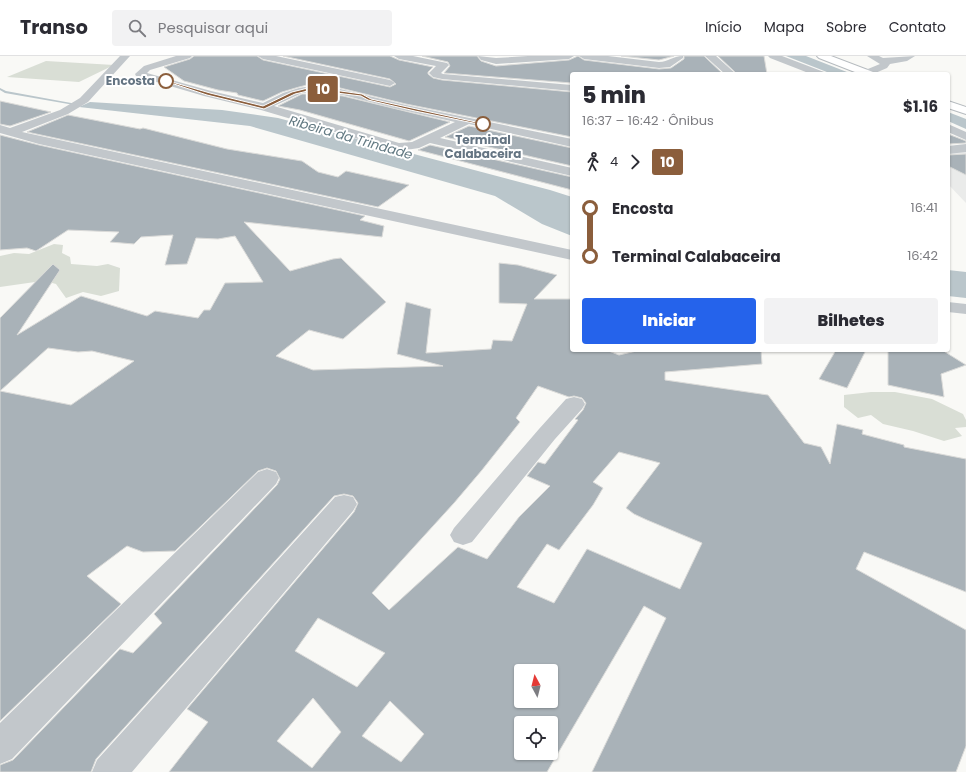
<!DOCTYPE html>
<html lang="pt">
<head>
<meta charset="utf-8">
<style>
	body { margin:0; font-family:Poppins,sans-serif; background:#f2f2f3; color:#2b2b33; height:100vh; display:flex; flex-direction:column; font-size:15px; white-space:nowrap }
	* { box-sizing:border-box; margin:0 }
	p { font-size:13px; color:#7c7c81 }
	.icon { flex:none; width:22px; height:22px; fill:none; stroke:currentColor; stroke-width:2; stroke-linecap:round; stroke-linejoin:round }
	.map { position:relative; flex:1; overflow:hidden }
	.side { position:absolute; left:570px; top:16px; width:380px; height:280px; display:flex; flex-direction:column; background:#fff; border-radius:4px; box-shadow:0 1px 3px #0004 }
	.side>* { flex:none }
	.badge { padding:0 8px; border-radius:3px; font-size:14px; line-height:26px }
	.needle { width:26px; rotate:353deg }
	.tools { position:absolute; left:514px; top:608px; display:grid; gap:8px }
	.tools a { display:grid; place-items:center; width:44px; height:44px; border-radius:4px; background:#fff; box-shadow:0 1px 3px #0004; font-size:20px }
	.map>.badge { position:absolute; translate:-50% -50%; box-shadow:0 0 0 2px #fff }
	.legs { display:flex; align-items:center; gap:6px; height:44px; padding:0 12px; font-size:13px }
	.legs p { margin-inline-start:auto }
	.summary { display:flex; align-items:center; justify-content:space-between; height:68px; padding:0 12px }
	h1 { font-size:22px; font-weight:800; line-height:30px }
	.button { display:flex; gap:8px; margin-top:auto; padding:8px 12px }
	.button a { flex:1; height:46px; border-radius:4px; background:#2563eb; color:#fff; font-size:16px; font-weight:800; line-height:46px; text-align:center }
	.button a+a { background:#f2f2f3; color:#2b2b33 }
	ul { padding:0 12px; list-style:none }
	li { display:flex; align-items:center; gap:14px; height:48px; font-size:15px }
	li i { display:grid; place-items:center; width:6px; height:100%; margin:0 5px; background:currentColor }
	li i::after { content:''; width:10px; height:10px; margin:-5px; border:3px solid; border-radius:50%; background:#fff }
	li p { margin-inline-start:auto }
	li:first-child i { background:linear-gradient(#0000 50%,currentColor 0) }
	li:last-child i { background:linear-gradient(currentColor 50%,#0000 0) }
	header { display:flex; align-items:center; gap:24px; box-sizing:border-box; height:56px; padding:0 20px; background:#fff; border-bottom:1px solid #e1e1e2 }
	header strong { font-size:19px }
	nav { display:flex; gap:22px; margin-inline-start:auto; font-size:14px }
	.search { width:280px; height:36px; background:#f2f2f3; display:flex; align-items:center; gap:10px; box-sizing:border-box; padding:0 14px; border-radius:4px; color:#7c7c81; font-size:15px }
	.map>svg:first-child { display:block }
	.built { fill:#eaebea }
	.green { fill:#d9ded5 }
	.water { fill:#bac6cb }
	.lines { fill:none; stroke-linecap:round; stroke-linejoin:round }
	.stream { fill:#bac6cb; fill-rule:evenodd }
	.building { fill:#a9b2b8; stroke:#dbdbd9; fill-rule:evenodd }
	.major-casing { stroke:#b6bbbf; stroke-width:2 }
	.minor { fill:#c2c7cb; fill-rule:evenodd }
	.major { fill:#fff; fill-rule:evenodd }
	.line-1 { fill:#8b5e3c; stroke:#fff }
	.stop-1-dot { fill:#fff; stroke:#8b5e3c; stroke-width:2 }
	.labels { text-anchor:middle; stroke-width:4; stroke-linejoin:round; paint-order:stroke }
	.far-stop-label { font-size:12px; font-weight:bold; fill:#647482; stroke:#fff; text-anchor:end }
	.far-water-label { font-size:13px; font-style:italic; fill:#637a83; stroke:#fff }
</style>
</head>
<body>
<header>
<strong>Transo</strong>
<div class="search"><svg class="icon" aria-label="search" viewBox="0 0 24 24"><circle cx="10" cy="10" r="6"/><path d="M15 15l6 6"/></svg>Pesquisar aqui</div>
<nav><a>Início</a><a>Mapa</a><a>Sobre</a><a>Contato</a></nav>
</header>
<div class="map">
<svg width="966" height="716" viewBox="0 0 966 716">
	<rect width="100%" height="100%" fill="#f9f9f6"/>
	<path class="built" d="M966 95V147L948 128V97Z"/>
	<path class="green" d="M46 5 114 9 79 26 7 21Z
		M54 188 63 189 62 197 70 201 71 208 97 210 108 208 120 212 119 235 101 240 83 236 66 242 56 228 41 224 35 226 0 231V200L14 197 29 198Z
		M871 336H895L932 343 963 358 966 364V371L955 372 962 380 944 385 913 375 883 368 871 359 858 362 844 351V339Z"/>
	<path class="water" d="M786 0H806L852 18H832Z
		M90 46 222 54 278 62 550 134 572 141V180L542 168 495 140 250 70 79 51Z
		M948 56 966 63V73L948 65Z
		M948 214 966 216V242L948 240Z"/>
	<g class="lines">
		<path class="stream" d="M0 32 6 35 82 49 80 50 5 37 0 34Z"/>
	</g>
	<path class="building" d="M194 0H257L263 4 390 31 396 28 390 23 283 0H390L399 4 433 11 428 16V18L433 22 442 24 572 36V81L406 48 332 30 311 28 299 31 282 36 263 45 238 39 237 37 218 34 184 25 164 11 190 3Z
		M422 0H477L481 5 496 10 569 4 578 0 584 4 659 13 671 12 684 3V0H704L723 18H572V27L444 17 450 10 448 6Z
		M621 0H674L659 4Z
		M718 0H764L767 18H737Z
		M302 38H322L343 40 450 66 409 85 300 54 278 50Z
		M0 45 51 56 10 70 0 68Z
		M68 59 140 73 143 72 227 93 302 105 318 116 338 121 346 115 409 129 378 151 27 76Z
		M469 70 572 92V110L445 81Z
		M948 78 966 85V87L948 88Z
		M0 79 39 89 365 160 360 164 384 170 382 181 244 166 290 215 333 203 341 202 386 246 343 283 309 274 276 300 313 314 443 310 397 298 406 246 431 253 426 297 491 293 493 284 512 285 527 248 499 247V207L518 209 557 219 534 243H572V294H606L619 299 641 294H761L762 308 665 316V324L768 339 804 387 821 391 830 408 837 368 863 374 862 378 904 389V391L966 403V536L864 496 856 513 966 574V690L956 716H592L666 562 644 550 547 716H169L208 666 187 653 354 456 358 447 353 440 344 438 334 440 96 703 91 716H0V709L13 704 120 593 133 597 162 567 154 558 277 429 280 423 276 415 267 412 258 415 175 495 143 496 127 490 87 520 121 548 0 665V335L71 349 134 305 92 295 78 296 48 292 0 335V262L53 208 60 214 17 279 81 240 147 260 155 255 198 262 204 254H210L225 227 263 226 235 180 218 183 196 182 187 208 165 209 173 179 141 181 134 188 110 186 119 176 68 174 36 195 27 192 0 194ZM538 330 569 341 574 340 582 342 586 347 583 354 575 363 578 364 545 408 538 406 527 420 550 430 519 461 487 503 458 491 389 554 372 537 454 447 482 414 520 366 516 362ZM619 396 660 407 626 452 634 458 647 464 702 487 680 533 587 493 554 547 517 531 547 488 559 494 593 449 603 432 593 426ZM318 562 385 597 357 631 295 595ZM521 615H551V645H521ZM313 642 341 676 312 712 277 685ZM390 645 424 678 401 706 362 680ZM521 667H551V697H521Z
		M430 89 572 121V134L418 94Z
		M966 98V119L948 110V99Z
		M836 294H866L847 332 819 323Z
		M888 294H942L966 309 941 318 944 341 888 329Z"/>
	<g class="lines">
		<g class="major-casing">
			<path id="major" d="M817 0H831L873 16 874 18H860L819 2Z
				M948 45 966 51V58L948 52Z"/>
		</g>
		<path class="minor" d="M120 0H130L88 46 68 58 22 76 572 194V204L39 88 0 77V69L10 72 60 54 80 42Z
			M176 0H192L190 2 150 14 147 17 211 35 263 47 283 37 299 32 311 30 332 31 406 49 572 83V91L469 68 440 82 572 112V120L430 87 419 92 399 95 261 54 204 40 136 20 135 18 144 10ZM322 36 343 39 394 52 455 66 412 86 399 87 274 50 302 37Z
			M258 0H276L390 24 395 27 390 30 263 3Z
			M394 0H413L447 7 449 9 441 17 443 18 572 29V35L442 23 433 21 429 17 436 10 399 3Z
			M478 0 496 2 528 0H574L569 3 496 8 481 4Z
			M579 0H608L659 6C669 6 672 0 683 0V2L670 11 659 12 584 3Z
			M705 0H716L736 18H725Z
			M768 0H782L824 16 825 18H811L770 2Z
			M867 0H879L883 2 915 0 907 5 890 8 887 12 873 18H863V15L880 8Z
			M948 68 966 76V84L948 76Z
			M966 88V96L948 98V90Z
			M948 246 966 248V258L948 256Z
			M574 341 582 343 585 348 582 353 555 383 472 486 463 489 454 486 450 479 454 472 539 373 566 343Z
			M267 413 276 416 279 422 276 428 12 703 0 708V667L258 416Z
			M344 439 353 441 357 448 353 455 132 716H92L97 704 335 441Z"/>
		<use href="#major" class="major"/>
	</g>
	<path class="line-1" d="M165 24 210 37 263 50 292 36 312 31 362 38 371 43 485 68 483 69 415 55 368 44 361 40 312 34 295 38 264 53 207 39 165 25Z"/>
	<g class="stop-1-dot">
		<circle cx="166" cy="25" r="7"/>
		<circle cx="483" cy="68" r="7"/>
	</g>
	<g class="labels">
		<g class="far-stop-label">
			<text x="155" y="29">Encosta</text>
			<text x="483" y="88" text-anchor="middle">Terminal<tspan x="483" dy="14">Calabaceira</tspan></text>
		</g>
		<g class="far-water-label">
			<text transform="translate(351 81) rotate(16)" y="5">Ribeira da Trindade</text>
		</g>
	</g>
</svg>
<div class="tools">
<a><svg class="needle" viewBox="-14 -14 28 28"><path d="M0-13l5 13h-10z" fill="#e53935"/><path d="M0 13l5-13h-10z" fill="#7c7c81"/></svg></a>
<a><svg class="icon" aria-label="locate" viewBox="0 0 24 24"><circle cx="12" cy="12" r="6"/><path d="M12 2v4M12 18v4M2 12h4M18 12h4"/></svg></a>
</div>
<b class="badge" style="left:323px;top:33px;background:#8b5e3c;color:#fff">10</b>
<section class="side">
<div class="summary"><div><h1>5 min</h1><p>16:37 – 16:42 · Ônibus</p></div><b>$1.16</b></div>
<div class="legs"><svg class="icon" aria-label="walk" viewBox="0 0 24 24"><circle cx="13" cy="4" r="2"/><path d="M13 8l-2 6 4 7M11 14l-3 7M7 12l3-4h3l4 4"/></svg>4<svg class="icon" aria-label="forward" viewBox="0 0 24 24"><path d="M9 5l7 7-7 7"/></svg><b class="badge" style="background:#8b5e3c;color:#fff">10</b></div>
<ul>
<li><i style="color:#8b5e3c"></i><b>Encosta</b><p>16:41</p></li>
<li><i style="color:#8b5e3c"></i><b>Terminal Calabaceira</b><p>16:42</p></li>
</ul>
<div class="button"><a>Iniciar</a><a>Bilhetes</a></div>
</section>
</div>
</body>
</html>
